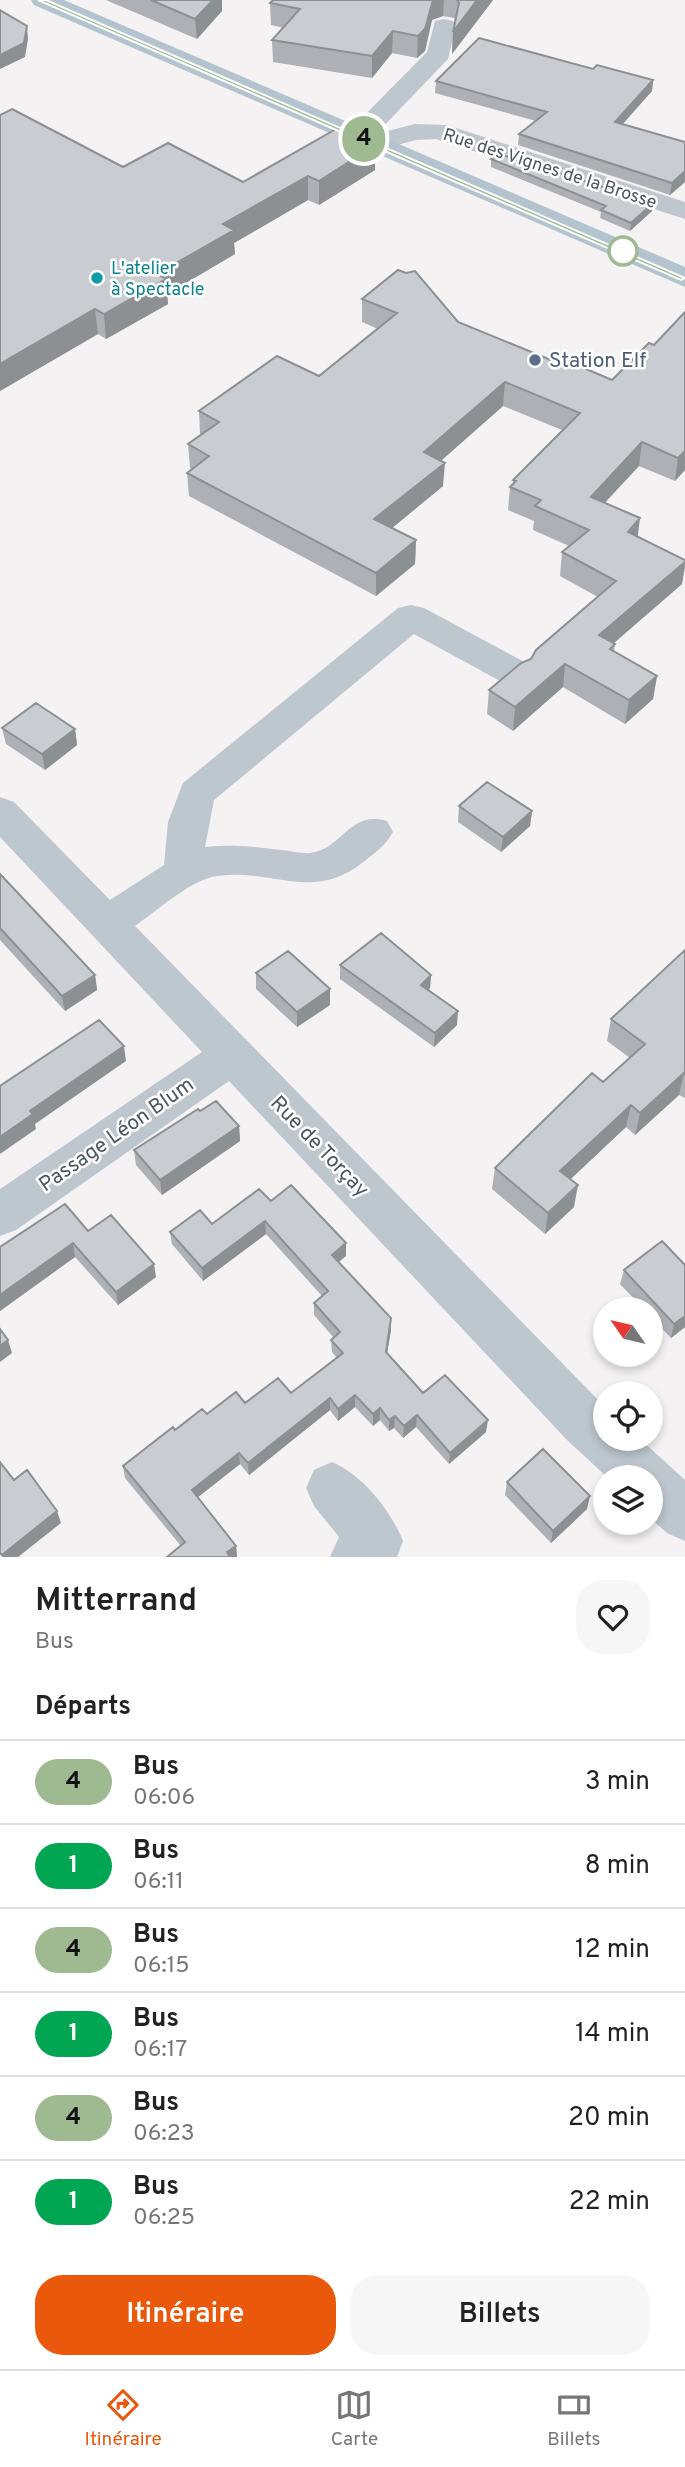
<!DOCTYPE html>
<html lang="fr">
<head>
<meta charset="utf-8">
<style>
	body { margin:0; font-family:Overpass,sans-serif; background:#f6f6f6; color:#222; height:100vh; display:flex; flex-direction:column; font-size:26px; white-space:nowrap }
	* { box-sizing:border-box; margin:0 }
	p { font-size:23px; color:#767676 }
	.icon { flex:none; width:38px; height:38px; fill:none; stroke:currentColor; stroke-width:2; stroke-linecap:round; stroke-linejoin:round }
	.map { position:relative; height:1557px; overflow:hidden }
	.side { display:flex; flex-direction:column; background:#fff; flex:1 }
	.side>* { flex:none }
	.badge { padding:0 14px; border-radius:23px; font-size:24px; line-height:46px }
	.needle { width:46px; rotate:304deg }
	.buttons { position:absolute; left:593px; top:1297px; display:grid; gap:14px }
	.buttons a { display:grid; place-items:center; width:70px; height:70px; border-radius:50%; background:#fff; box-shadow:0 4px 10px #0003; font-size:35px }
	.map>.badge { position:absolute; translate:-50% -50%; box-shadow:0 0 0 4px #fff }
	h2 { padding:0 35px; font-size:26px; line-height:63px }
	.round { display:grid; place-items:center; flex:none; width:74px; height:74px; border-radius:28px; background:#f6f6f6 }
	.summary { display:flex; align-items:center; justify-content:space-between; height:119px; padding:0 35px }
	h1 { font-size:33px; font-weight:600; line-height:52px }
	.cta { display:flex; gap:14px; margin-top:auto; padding:14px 35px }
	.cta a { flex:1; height:80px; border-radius:28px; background:#ea580c; color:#fff; font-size:28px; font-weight:600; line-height:80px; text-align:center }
	.cta a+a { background:#f6f6f6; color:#222 }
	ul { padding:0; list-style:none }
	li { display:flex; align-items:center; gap:21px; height:84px; padding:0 35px; border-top:2px solid #e0e0e0 }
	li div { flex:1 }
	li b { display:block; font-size:26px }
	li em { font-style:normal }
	li .badge { min-width:77px; font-weight:700; text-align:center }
	.menu { display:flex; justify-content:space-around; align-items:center; height:98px; border-top:2px solid #e0e0e0; background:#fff; font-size:19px; color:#767676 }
	.menu a { display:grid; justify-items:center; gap:4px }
	.menu .current { color:#ea580c }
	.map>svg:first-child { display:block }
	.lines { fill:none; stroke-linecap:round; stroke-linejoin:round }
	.minor { fill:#bec7ce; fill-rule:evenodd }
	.major { fill:#b3c4cf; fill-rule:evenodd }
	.wall { fill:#adb0b4 }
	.shaded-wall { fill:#8d9092 }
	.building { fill:#c9cdd1; stroke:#8d9092; stroke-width:2 }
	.line { fill:#9fb990; stroke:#fff; stroke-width:2 }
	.stop-dot { fill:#fff; stroke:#9fb990; stroke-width:3.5 }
	.culture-dot { fill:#0f9aa8; stroke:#fff; stroke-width:2.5 }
	.service-dot { fill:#5c6f8a; stroke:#fff; stroke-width:2.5 }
	.labels { text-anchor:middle; stroke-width:5; stroke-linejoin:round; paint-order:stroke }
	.far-street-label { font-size:18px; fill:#4a575f; stroke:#fff }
	.far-culture-label { font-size:18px; fill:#0d838f; stroke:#fff; text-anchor:start }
	.service-label { font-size:21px; fill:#4e5e75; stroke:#fff; text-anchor:start }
	.street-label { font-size:21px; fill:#4a575f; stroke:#fff }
</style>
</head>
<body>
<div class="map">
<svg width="685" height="1557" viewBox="0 0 685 1557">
	<rect width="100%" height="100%" fill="#f4f2f2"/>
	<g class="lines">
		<path class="minor" d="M444 19 453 21 456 26 448 59 376 134 415 124 447 125 685 202V219L436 139 416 140 374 151 350 142 346 136 350 130 427 52 435 21Z
			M411 605 424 608 526 663 531 672 526 681 513 685 500 681 414 634 214 800 205 847C231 844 257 847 282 850 291 851 302 854 310 853 343 849 349 810 387 821L393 832C386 844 378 851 367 859 312 906 270 865 212 877 189 882 155 912 135 926L606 1408V1438H639L685 1480V1541L667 1533 651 1519V1477H607L567 1440 229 1081 16 1230 0 1236V1189L202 1052 0 837V797L14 802 110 900 164 865 168 822 183 783 398 608Z
			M332 1462C363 1475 391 1511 403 1541L397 1557H330L339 1537 314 1506 306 1488 314 1470Z"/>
		<path class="major" d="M31 0H64L685 267V287L34 5Z"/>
	</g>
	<path class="wall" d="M106 0H222V11L197 39Z
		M273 0H493L452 54 453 32 455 21 454 18 443 16 432 20 425 51 417 58 392 53 372 78 273 62 272 40 284 28 271 25 270 3Z
		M593 69 653 80 652 91 622 124 685 142V182L670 195 518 145 519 134 536 121 435 93 436 81Z
		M0 115 123 167 243 182 375 145V170L319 205 308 200 234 243 235 254 167 294 168 304 106 339 98 334 0 391Z
		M491 159 652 211 630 231 600 218 601 212 491 167Z
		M362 299 458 322 568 367 612 380 654 345 685 312V470L675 481 639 466 605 503 637 537 685 560V568L682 584 613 644H615L614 651 657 676 653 699 625 724 563 687 513 731 487 714 489 690 531 659 598 597 560 576 562 552 569 546 533 530 534 521 508 510 510 487 513 484V480L562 430 503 406 440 461 443 486 392 528 416 540 415 564 376 596 189 496 187 473 192 469 190 468 188 444 201 435 200 434 199 411 319 376 378 329 362 322Z
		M2 728 75 729 77 745 45 770 6 744Z
		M459 806 532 811 530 826 501 852 458 822Z
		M0 874 95 975 97 990 65 1011 0 940Z
		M685 950V1098L679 1095 635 1135 626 1127 570 1179 574 1207 545 1234 492 1189 495 1168 603 1082 630 1058 607 1041 611 1019Z
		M340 965 431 975 430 988 429 990 457 1025 434 1047 340 979Z
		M256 973 330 1005 297 1027 256 989Z
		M200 1111 239 1126 240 1141 162 1195 136 1165 134 1150Z
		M271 1201 346 1256 339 1262 391 1330 387 1354 423 1393 486 1432 449 1464 416 1427 403 1438 394 1428 389 1431 380 1420 373 1426 355 1407 338 1421 330 1410 249 1475 240 1464 198 1497 236 1546 237 1557 181 1546 125 1478 123 1466 175 1430 207 1414 245 1403 291 1393 337 1358 332 1352 331 1340 334 1338 314 1315V1303L322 1296 266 1234 203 1281 172 1244 170 1232 212 1224Z
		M88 1231 156 1277 118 1305 75 1257 0 1311V1247Z
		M624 1270 685 1327 671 1338 651 1317V1309H644L620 1284Z
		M507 1482 587 1509 551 1543 505 1495Z"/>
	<path class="shaded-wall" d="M213 0H222V11L197 39 195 19Z
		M433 0H444L443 16 432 20 425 51 417 58 418 36Z
		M477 0H493L452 54 453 32Z
		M27 26 28 39 25 57 0 69V55Z
		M393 31 392 53 372 78V56Z
		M653 80 652 91 614 134 615 122Z
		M375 145V170L319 205V181Z
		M685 171V182L670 195 672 183Z
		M308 176V200L234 243 235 254 167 294 168 304 106 339 104 314 223 224Z
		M653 203 652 211 630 231 631 223Z
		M95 309 98 334 0 391V364Z
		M505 382 503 406 424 476V452Z
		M642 442 639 466 588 520 591 497Z
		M685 451V470L675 481 678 458Z
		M445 463 443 486 374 543V519Z
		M640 518 637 542 628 532Z
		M416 540 415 564 376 596V573Z
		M685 562 682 584 595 659 599 635Z
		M565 664 563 687 513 731 515 707Z
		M657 676 653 699 625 724 629 700Z
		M75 729 77 745 45 770 42 754Z
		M532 811 530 826 501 852 503 837Z
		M95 975 97 990 65 1011 62 996Z
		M431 975 430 988 420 998 421 985Z
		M330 989V1005L297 1027V1012Z
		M458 1011 457 1025 434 1047 435 1033Z
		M124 1046 126 1061 35 1124 36 1129 0 1154V1137L30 1111Z
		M684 1073 679 1095 635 1135 640 1113Z
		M631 1105 626 1127 557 1192 560 1171Z
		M239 1126 240 1141 162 1195 160 1180Z
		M578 1185 574 1207 545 1234 548 1213Z
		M265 1221 266 1234 203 1281 202 1268Z
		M73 1243 75 1257 0 1311V1295Z
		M346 1243V1256L332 1267V1255Z
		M154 1264 156 1277 118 1305 116 1292Z
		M685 1316V1327L671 1338 674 1324Z
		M391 1318V1330L385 1365 386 1352Z
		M8 1340 12 1353 0 1362V1346Z
		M355 1395V1407L338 1421V1409Z
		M330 1398V1410L249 1475 248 1463Z
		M380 1408V1420L373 1426V1414Z
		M417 1415 416 1427 403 1438 404 1426Z
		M395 1416 394 1428 389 1431V1420Z
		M488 1420 486 1432 449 1464 450 1453Z
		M239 1453 240 1464 193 1501 192 1490Z
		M590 1496 587 1509 551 1543 553 1531Z
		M57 1511 61 1523 18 1557H2V1555Z
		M236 1546 237 1557H227V1552Z"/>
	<path class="building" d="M151 0H213L195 19Z
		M273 0H433L425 29 418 36 393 31 372 56 272 40 300 9 270 3Z
		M457 0H477L453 32 459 3Z
		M0 10 27 26 24 43 0 55Z
		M479 38 593 69 597 65 653 80 615 122 685 142V171L672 183 519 134 547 112 436 81Z
		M12 109 123 167 168 143 243 182 336 129 375 145 319 181 308 176 223 224 234 230 157 274 166 279 104 314 95 309 0 364V115Z
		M499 154 653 203 631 223 601 210 606 206 491 159Z
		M398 270 406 273 415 271 458 322 568 367 572 363 612 380 649 343 654 345 685 312V451L678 458 642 442 591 497 640 518 628 532 685 560V562L599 635 615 644 610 649 657 676 629 700 565 664 515 707 489 690 521 663 531 659 536 650 616 581 562 552 589 530 535 506 541 500 510 487 516 481 513 480 580 413 505 382 424 452 445 463 374 519 416 540 376 573 187 473 209 456 188 444 219 422 199 411 277 356 319 376 397 313 362 299Z
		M36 703 75 729 42 754 2 728Z
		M487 782 532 811 503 837 459 806Z
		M0 874 95 975 62 996 0 928Z
		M381 933 431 975 421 985 458 1011 435 1033 340 965Z
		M685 950V1074L684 1073 640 1113 631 1105 560 1171 578 1185 548 1213 495 1168 592 1073 603 1082 645 1044 611 1019Z
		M288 951 330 989 297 1012 256 973Z
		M99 1020 124 1046 30 1111 33 1114 0 1137V1086Z
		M216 1101 239 1126 160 1180 134 1150 198 1109 200 1111Z
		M291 1185 346 1243 332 1255 391 1318 386 1352 423 1393 445 1375 488 1420 450 1453 417 1415 404 1426 395 1416 389 1420 380 1408 373 1414 355 1395 338 1409 330 1398 248 1463 239 1453 192 1490 236 1546 227 1552 230 1557H167L185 1542 123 1466 173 1427 175 1430 202 1409 207 1414 236 1392 245 1403 278 1378 291 1393 343 1353 331 1340 340 1332 314 1303 328 1291 265 1221 202 1268 170 1232 200 1210 212 1224 259 1189 271 1201Z
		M65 1204 88 1231 111 1215 154 1264 116 1292 73 1243 0 1295V1247Z
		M662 1241 685 1265V1316L674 1324 624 1270Z
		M0 1329 8 1340 0 1346Z
		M543 1449 590 1496 553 1531 507 1482Z
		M0 1462 14 1480 27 1470 57 1511 2 1555 0 1553Z"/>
	<path class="line" d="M38 0H46L685 278 681 280Z"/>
	<circle class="stop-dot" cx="623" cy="251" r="14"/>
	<circle class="culture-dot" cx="97" cy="278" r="7"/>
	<circle class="service-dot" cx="535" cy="360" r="7"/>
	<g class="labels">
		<g class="far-street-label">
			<text transform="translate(550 168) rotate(18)" y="6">Rue des Vignes de la Brosse</text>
		</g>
		<g class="far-culture-label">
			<text x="111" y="274">L'atelier<tspan x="111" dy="21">à Spectacle</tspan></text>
		</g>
		<g class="service-label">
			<text x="549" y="367">Station Elf</text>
		</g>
		<g class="street-label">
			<text transform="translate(116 1134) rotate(-35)" y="7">Passage Léon Blum</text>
			<text transform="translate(320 1146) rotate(46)" y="7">Rue de Torçay</text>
		</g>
	</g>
</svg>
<div class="buttons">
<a><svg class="needle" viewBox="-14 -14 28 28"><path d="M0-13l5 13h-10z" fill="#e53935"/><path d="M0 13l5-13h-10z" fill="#767676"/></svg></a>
<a><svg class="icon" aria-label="locate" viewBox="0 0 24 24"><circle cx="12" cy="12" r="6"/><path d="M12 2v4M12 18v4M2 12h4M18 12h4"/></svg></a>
<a><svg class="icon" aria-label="layers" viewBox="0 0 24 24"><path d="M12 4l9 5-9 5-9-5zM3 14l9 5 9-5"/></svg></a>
</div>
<b class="badge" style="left:364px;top:139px;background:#9fb990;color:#111">4</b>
</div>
<section class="side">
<div class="summary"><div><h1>Mitterrand</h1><p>Bus</p></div><a class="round"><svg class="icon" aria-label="heart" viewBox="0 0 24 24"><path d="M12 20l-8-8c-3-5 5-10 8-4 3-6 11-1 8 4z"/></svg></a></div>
<h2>Départs</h2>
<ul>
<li><span class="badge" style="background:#9fb990;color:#111">4</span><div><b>Bus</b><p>06:06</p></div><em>3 min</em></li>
<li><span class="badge" style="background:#00a651;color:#fff">1</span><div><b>Bus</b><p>06:11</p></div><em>8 min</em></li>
<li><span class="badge" style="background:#9fb990;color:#111">4</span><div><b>Bus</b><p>06:15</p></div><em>12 min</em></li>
<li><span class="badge" style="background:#00a651;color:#fff">1</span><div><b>Bus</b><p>06:17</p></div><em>14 min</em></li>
<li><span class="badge" style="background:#9fb990;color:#111">4</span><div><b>Bus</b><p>06:23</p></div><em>20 min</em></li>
<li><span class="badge" style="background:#00a651;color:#fff">1</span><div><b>Bus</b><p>06:25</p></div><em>22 min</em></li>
</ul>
<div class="cta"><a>Itinéraire</a><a>Billets</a></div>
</section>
<nav class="menu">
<a class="current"><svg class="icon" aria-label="directions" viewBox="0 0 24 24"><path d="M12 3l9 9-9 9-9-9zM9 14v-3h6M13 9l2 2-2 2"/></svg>Itinéraire</a>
<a><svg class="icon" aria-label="map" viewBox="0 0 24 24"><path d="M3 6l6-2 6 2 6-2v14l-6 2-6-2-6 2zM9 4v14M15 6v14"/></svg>Carte</a>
<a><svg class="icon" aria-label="tickets" viewBox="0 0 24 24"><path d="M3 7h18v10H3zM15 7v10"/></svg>Billets</a>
</nav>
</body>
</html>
